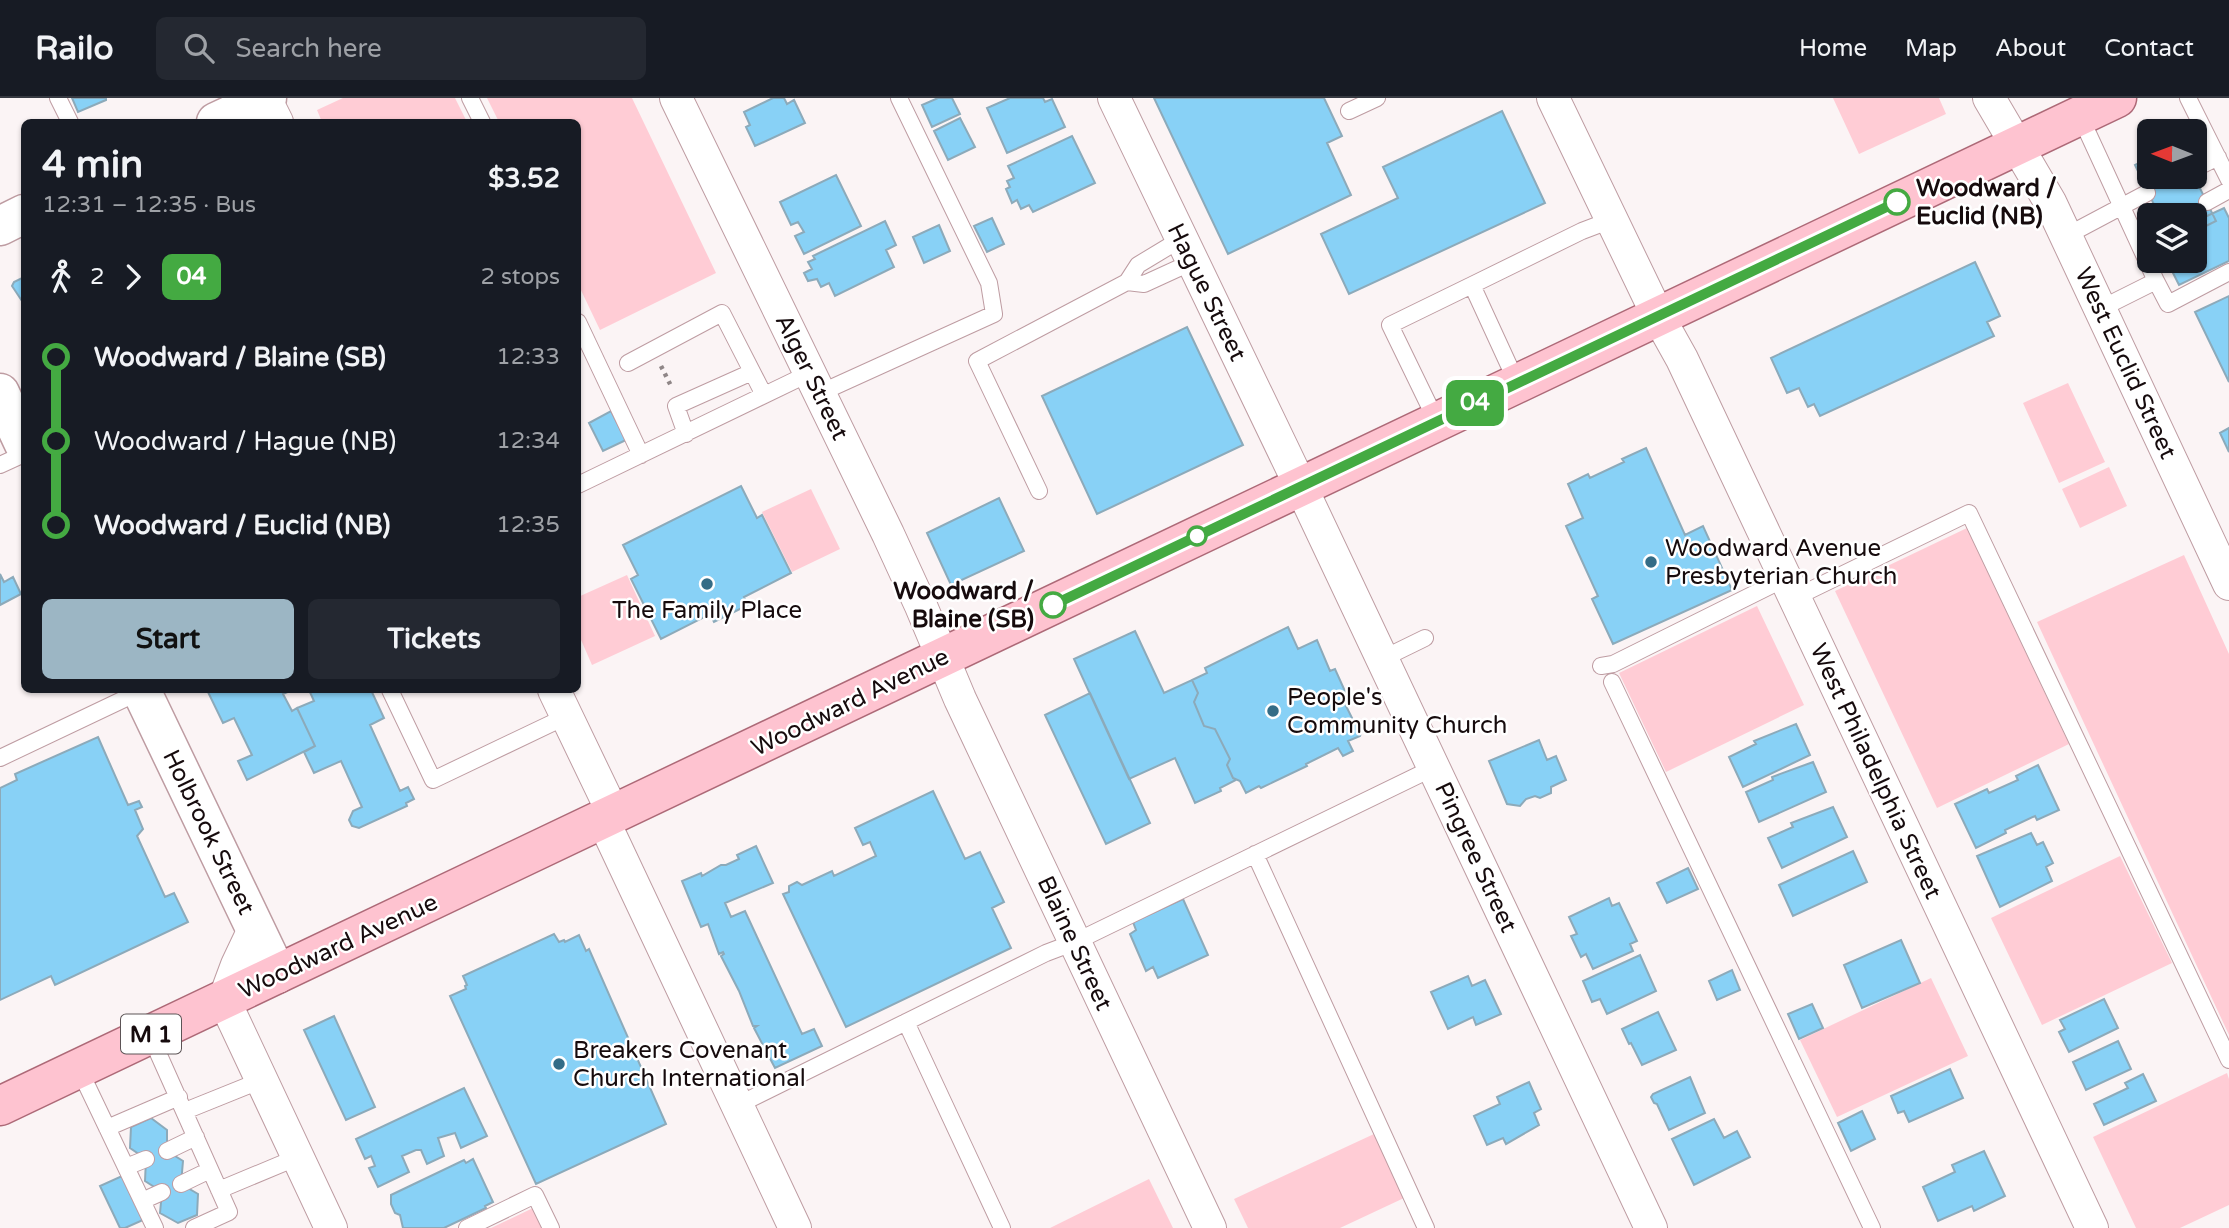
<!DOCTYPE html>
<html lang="en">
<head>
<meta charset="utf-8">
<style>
	body { margin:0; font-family:"Varela Round",sans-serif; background:#242831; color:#f1f3f6; height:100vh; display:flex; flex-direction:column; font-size:26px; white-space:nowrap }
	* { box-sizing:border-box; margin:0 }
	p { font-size:23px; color:#9ea1a6 }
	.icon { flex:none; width:38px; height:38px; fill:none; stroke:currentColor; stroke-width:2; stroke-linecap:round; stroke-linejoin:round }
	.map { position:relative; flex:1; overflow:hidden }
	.drawer { position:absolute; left:21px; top:21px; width:560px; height:574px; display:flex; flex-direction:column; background:#171b24; border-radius:10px; box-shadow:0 2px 5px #0004 }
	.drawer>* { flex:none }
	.badge { padding:0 14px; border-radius:10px; font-size:24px; line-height:46px }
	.needle { width:46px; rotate:271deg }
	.fabs { position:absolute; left:2137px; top:21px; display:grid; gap:14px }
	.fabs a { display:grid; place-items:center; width:70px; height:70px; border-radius:10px; background:#171b24; box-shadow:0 2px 5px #0004; font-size:35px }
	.map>.badge { position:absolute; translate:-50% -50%; box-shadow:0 0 0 4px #fff }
	.legs { display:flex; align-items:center; gap:10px; height:77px; padding:0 21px; font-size:23px }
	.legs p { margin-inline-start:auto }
	.overview { display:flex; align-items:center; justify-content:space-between; height:119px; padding:0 21px }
	h1 { font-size:38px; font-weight:700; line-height:52px }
	.primary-button { display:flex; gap:14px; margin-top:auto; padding:14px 21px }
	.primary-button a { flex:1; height:80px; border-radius:10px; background:#9cb6c4; color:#111; font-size:28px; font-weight:700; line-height:80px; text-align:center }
	.primary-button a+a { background:#242831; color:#f1f3f6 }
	ul { padding:0 21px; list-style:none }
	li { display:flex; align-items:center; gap:24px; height:84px; font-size:26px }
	li i { display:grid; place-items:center; width:10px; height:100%; margin:0 9px; background:currentColor }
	li i::after { content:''; width:18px; height:18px; margin:-9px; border:5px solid; border-radius:50%; background:#171b24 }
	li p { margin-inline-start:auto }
	li:first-child i { background:linear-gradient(#0000 50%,currentColor 0) }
	li:last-child i { background:linear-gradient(currentColor 50%,#0000 0) }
	header { display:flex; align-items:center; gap:42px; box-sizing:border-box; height:98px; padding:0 35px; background:#171b24; border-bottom:2px solid #363941 }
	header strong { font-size:33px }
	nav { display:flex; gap:38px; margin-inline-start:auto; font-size:24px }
	.search { width:490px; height:63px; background:#242831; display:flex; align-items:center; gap:18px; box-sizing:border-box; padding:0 24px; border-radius:10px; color:#9ea1a6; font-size:26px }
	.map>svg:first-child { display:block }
	.green { fill:#ffccd5 }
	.building { fill:#88d1f6; stroke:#8caaba; stroke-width:2 }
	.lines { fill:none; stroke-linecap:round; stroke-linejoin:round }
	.lane-casing { stroke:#be9ca2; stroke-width:18 }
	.street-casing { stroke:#be9ca2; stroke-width:34 }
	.secondary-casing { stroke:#be9ca2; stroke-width:41 }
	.primary-casing { stroke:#ad6977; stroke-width:41 }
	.path { stroke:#8f8687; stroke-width:4.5; stroke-dasharray:3.5 5; stroke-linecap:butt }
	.lane { stroke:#fff; stroke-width:16 }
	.street { stroke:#fff; stroke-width:32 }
	.secondary { stroke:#fff; stroke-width:38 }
	.primary { stroke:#fec3d0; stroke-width:38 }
	.line-1-casing { stroke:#fff; stroke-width:16 }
	.line-1 { stroke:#44aa42; stroke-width:10 }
	.stop-1-dot { fill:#fff; stroke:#44aa42; stroke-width:3.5 }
	.poi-dot { fill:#346c86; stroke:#fff; stroke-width:2.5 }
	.labels { text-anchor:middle; stroke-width:5; stroke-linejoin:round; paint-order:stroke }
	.shield { fill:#fff; stroke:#5c5456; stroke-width:2 }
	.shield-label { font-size:23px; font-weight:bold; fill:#160b0d }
	.stop-label { font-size:24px; font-weight:bold; fill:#160b0d; stroke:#fff; text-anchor:start }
	.street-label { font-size:24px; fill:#160b0d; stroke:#fff }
	.poi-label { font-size:24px; fill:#160b0d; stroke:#fff; text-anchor:start }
</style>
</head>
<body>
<header>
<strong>Railo</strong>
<div class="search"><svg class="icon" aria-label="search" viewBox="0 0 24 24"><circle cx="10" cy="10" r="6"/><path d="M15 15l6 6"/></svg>Search here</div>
<nav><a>Home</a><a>Map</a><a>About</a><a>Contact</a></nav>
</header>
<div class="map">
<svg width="2229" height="1130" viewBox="0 0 2229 1130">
	<rect width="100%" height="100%" fill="#fbf4f5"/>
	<path class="green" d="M343 0H455L467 24H322L317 12Z
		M487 0H632L716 175 600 232 578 186V24H499Z
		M1833 0H1939L1946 16 1859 56Z
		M2068 285 2105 364 2059 385 2023 305Z
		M2109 369 2127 408 2080 430 2062 391Z
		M811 391 840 451 792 474 762 414Z
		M1967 430 2069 646 1937 710 1835 493Z
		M2184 457 2229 556V937L2037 524Z
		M627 477 655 538 592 567 578 535V499Z
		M1757 508 1804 607 1666 674 1619 575Z
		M2120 758 2172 865 2042 927 1991 820Z
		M1931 880 1968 958 1837 1019 1800 942Z
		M2227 975 2229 981V1107L2180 1130H2136L2093 1039Z
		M1374 1036 1404 1100 1340 1130H1248L1234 1101Z
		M1149 1081 1173 1130H1050Z
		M533 1110 543 1130H491Z"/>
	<path class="building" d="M72 0H106V2L78 14Z
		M773 0H784L787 6 794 2 805 25 755 48 746 29 750 27 744 14Z
		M938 0H952L960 16 932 29 922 7Z
		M1010 0H1043L1045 4 1052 1 1065 29 1007 55 987 10Z
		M1154 0H1324L1342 38 1327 45 1351 97 1228 156Z
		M1502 13 1545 105 1349 196 1321 136 1398 100 1383 69Z
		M960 20 975 49 948 62 934 33Z
		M1072 38 1095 85 1033 114 1029 107 1021 111 1017 102 1012 105 1006 91 1010 89 1007 83 1014 80 1008 68Z
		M2149 60V79L2194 78 2216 123 2194 134V117H2159L2135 67Z
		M836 77 861 128 804 156 795 138 804 134 798 124 791 127 780 104Z
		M2224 110 2229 120V163L2179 187 2167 163H2194V124Z
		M992 120 1004 146 987 154 974 128Z
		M885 123 896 147 886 152 894 169 835 198 829 185 821 189 817 181 808 183 804 175 812 171 808 164 815 161 813 158Z
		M939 127 950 153 924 165 913 139Z
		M1975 164 2000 218 1987 224 1994 238 1820 318 1814 306 1808 309 1799 290 1787 295 1771 260Z
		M24 179V206L12 188 14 184Z
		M2229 198V284L2195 214Z
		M1187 229 1243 347 1097 416 1042 298Z
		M611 313 626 342 603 353 589 325Z
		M2229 330V354L2220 335Z
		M1646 350 1685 437 1703 428 1732 492 1613 546 1592 501 1598 498 1566 428 1583 420 1568 386 1588 376 1590 380 1624 364 1622 361Z
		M741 388 757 420 762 417 791 475 744 499 748 507 714 524 710 516 661 541 631 481 638 477 623 447Z
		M999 400 1024 453 951 487 927 435Z
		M0 476 4 484 13 479 21 496 0 507Z
		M1288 529 1298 551 1317 542 1330 573 1335 571 1349 602 1344 604 1353 622 1358 624 1362 632 1360 638 1348 643 1353 653 1343 658 1338 650 1306 666 1307 668 1261 690 1259 688 1246 695 1240 683 1233 680 1227 667 1230 661 1215 631 1204 628 1194 604 1198 595 1192 582 1207 575 1205 570Z
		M1135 533 1164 595 1192 582 1198 595 1194 604 1204 628 1215 631 1230 661 1227 667 1233 680 1236 682 1220 690 1221 693 1195 705 1175 660 1129 681 1074 561Z
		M207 592H292L283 596 292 613 297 610 315 648 247 682 238 663 252 657 234 620 223 625Z
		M309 592H371L384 620 370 627 400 693 408 689 414 701 406 705 407 708 359 730 352 728 349 722 353 713 362 709 341 663 314 675 304 654 315 648 297 610 314 603Z
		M1090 595 1150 725 1106 746 1045 617Z
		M1796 626 1810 657 1743 689 1729 659 1756 646 1754 643Z
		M98 639 128 707 139 703 142 709 135 712 143 731 137 738 165 799 174 795 188 824 55 887 51 878 0 902V690L17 682 15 676Z
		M1539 642 1547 662 1556 658 1566 682 1551 689V695L1540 700 1535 698 1526 701 1520 708 1507 706 1489 663Z
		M1813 664 1826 694 1759 724 1746 694 1773 682 1772 679Z
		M2038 667 2059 712 2037 722 2035 718 2005 732 2006 735 1976 750 1955 706 1987 691 1989 695 2018 682 2016 678Z
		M933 693 965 761 980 754 1004 804 992 810 1011 850 846 929 783 796 789 794V788L797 784 802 787 832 773 834 778 876 758 870 744 863 747 855 730Z
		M1833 709 1847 739 1782 770 1768 740 1793 729 1791 725Z
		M2031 735 2037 747 2043 744 2053 765 2046 769 2052 783 2000 809 1977 758Z
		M756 748 773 785 725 805 731 819 745 813 802 936 814 931 822 948 775 970 754 930 757 928H753L739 893 721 858 724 856 723 854 719 856 708 826 701 829 682 783 701 775 702 778 721 767H726L739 761 737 757Z
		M1853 753 1867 784 1793 818 1779 787Z
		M1688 770 1698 791 1667 805 1657 785Z
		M1609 800 1612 808 1619 805 1637 843 1630 846 1633 853 1593 871 1586 856 1581 859 1571 838 1577 836 1569 819Z
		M1183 801 1208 857 1158 880 1153 869 1146 873 1130 836 1136 832 1133 824Z
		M554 836 559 844 564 842 565 844 579 837 586 853 589 851 666 1026 536 1086 450 898 466 891 465 888 467 887 463 878Z
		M1901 842 1920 885 1862 910 1844 867Z
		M1640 857 1656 893 1607 916 1600 901 1592 904 1583 883Z
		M1732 872 1740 892 1717 902 1709 883Z
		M1468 878 1472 888 1485 882 1501 916 1476 927 1473 919 1448 931 1431 894Z
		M2104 901 2118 930 2069 954 2059 934 2065 931 2060 922Z
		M1812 906 1823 930 1799 941 1788 916Z
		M1658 914 1676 952 1642 967 1631 945 1629 946 1622 931Z
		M334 918 375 1009 346 1022 304 932Z
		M2118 943 2131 971 2086 992 2073 964Z
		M1950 971 1963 1000 1909 1024 1904 1013 1898 1015 1891 998Z
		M2143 976 2156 1003 2104 1027 2094 1006 2128 990 2125 985Z
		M1690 979 1705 1015 1669 1032 1657 1006 1654 1005 1651 999 1653 996Z
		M1529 984 1541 1011 1534 1015 1539 1027 1506 1046 1503 1040 1487 1047 1474 1018 1500 1006 1497 999Z
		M464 990 487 1038 461 1050 455 1035 438 1040 444 1058 427 1066 421 1052H416L402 1058 409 1074 378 1089 369 1070 375 1068 371 1058 365 1061 356 1041Z
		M1862 1013 1875 1041 1851 1053 1838 1025Z
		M151 1020 167 1032V1053L183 1063 181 1086 198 1096 197 1117 178 1125 160 1115 162 1094 145 1083 146 1061 130 1050 131 1029Z
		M1714 1021 1724 1040 1737 1033 1750 1059 1694 1087 1672 1041Z
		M1984 1053 2005 1098 1974 1113 1972 1108 1938 1123 1923 1089 1955 1074 1952 1067Z
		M473 1061 493 1104 485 1108 486 1110 444 1130H403L400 1117 395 1115 391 1106V1097L464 1062 466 1065Z
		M122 1078 143 1122 125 1130H120L100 1088Z"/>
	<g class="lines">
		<g class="lane-casing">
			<path id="lane" d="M58 0 70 24
				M470 0 482 24
				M2188 0 2229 82
				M1349 13 1377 0
				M2080 18 2156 183
				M2194 71 2218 59
				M2207 104 2229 92
				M2066 138 2147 95
				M1181 141 1138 167 1127 184 1144 186 1192 164
				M2100 211 2156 183 2168 206 2229 174
				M578 224 641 357
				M628 265 722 215 764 297
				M1517 285 1472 187 1582 133 1611 122
				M820 295 994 216 989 185 899 0
				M1437 324 1390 227 1472 187
				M686 336 676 308 752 274
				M0 367 24 356
				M578 387 810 275
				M1039 393 977 263 1127 184
				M1794 500 1969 415 2229 962
				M1382 561 1425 540
				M1601 568 1613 566 1786 480
				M1612 584 1872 1130
				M390 592 433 682 567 618
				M0 660 141 593
				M1255 756 1426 1130
				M906 924 1002 1130
				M150 937 229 1114 194 1130
				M79 971 155 1130
				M738 1007 1046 855 1075 844 1433 670
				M185 1013 262 982
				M107 1030 179 999
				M167 1053 196 1039
				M126 1069 146 1061
				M181 1086 210 1072
				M219 1092 298 1059
				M142 1103 162 1094
				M467 1130 535 1097 551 1130"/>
		</g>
		<g class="street-casing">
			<path id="street" d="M265 0 277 24
				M676 0 888 436 921 508 960 601 1210 1130
				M1114 0 1301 389 1651 1130
				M1553 0 1658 218 1682 261 2092 1130
				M1989 0 2050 104 2229 486
				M554 592 614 717
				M603 722 795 1130
				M255 829 237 867 224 902 331 1130"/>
		</g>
		<g class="secondary-casing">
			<path id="secondary" d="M216 24 267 0
				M0 128 24 116
				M0 295 24 346
				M141 592 277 876"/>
		</g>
		<g class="primary-casing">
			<path id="primary" d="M0 1008 2117 0"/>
		</g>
		<path class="path" d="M661 268 671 288"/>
		<use href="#lane" class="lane"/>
		<use href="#street" class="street"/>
		<use href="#secondary" class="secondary"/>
		<use href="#primary" class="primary"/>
	</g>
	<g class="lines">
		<g class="line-1-casing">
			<path id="line-1" d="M1053 507 1897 104"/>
		</g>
		<use href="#line-1" class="line-1"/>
	</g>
	<g class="stop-1-dot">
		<circle cx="1897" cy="104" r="12"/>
		<circle cx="1197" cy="438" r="9"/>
		<circle cx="1053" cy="507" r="12"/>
	</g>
	<g class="poi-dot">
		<circle cx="1651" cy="464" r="7"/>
		<circle cx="707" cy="486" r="7"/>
		<circle cx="1273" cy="613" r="7"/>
		<circle cx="559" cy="966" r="7"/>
	</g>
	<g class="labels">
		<rect class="shield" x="121" y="916.5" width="60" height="39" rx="5"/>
		<g class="shield-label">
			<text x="151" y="944">M 1</text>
		</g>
		<g class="stop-label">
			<text x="1916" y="98">Woodward /<tspan x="1916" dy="28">Euclid (NB)</tspan></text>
			<text x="1034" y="501" text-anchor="end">Woodward /<tspan x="1034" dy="28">Blaine (SB)</tspan></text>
		</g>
		<g class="street-label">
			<text transform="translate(1207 194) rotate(64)" y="8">Hague Street</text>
			<text transform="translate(2126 265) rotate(65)" y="8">West Euclid Street</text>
			<text transform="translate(812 279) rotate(64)" y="8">Alger Street</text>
			<text transform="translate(850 604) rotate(-26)" y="8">Woodward Avenue</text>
			<text transform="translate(1876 673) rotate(65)" y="8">West Philadelphia Street</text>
			<text transform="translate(209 734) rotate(64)" y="8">Holbrook Street</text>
			<text transform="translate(1476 759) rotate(65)" y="8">Pingree Street</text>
			<text transform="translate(1075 845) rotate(65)" y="8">Blaine Street</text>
			<text transform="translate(338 848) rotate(-25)" y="8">Woodward Avenue</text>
		</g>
		<g class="poi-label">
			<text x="1665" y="458">Woodward Avenue<tspan x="1665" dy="28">Presbyterian Church</tspan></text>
			<text x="707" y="520" text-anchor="middle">The Family Place</text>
			<text x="1287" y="607">People's<tspan x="1287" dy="28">Community Church</tspan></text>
			<text x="573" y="960">Breakers Covenant<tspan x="573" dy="28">Church International</tspan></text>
		</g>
	</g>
</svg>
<div class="fabs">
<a><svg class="needle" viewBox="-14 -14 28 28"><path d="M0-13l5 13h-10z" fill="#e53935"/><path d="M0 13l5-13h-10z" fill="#9ea1a6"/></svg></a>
<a><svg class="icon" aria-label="layers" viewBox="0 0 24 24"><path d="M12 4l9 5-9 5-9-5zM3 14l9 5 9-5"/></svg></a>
</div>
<b class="badge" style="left:1475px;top:305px;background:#44aa42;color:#fff">04</b>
<section class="drawer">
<div class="overview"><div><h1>4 min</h1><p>12:31 – 12:35 · Bus</p></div><b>$3.52</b></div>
<div class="legs"><svg class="icon" aria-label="walk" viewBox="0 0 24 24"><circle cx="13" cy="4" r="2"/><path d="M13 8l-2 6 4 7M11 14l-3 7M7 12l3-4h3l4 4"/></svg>2<svg class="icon" aria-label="forward" viewBox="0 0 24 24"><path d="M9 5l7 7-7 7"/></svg><b class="badge" style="background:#44aa42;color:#fff">04</b><p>2 stops</p></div>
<ul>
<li><i style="color:#44aa42"></i><b>Woodward / Blaine (SB)</b><p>12:33</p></li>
<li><i style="color:#44aa42"></i><span>Woodward / Hague (NB)</span><p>12:34</p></li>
<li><i style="color:#44aa42"></i><b>Woodward / Euclid (NB)</b><p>12:35</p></li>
</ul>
<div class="primary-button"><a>Start</a><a>Tickets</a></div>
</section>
</div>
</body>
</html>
